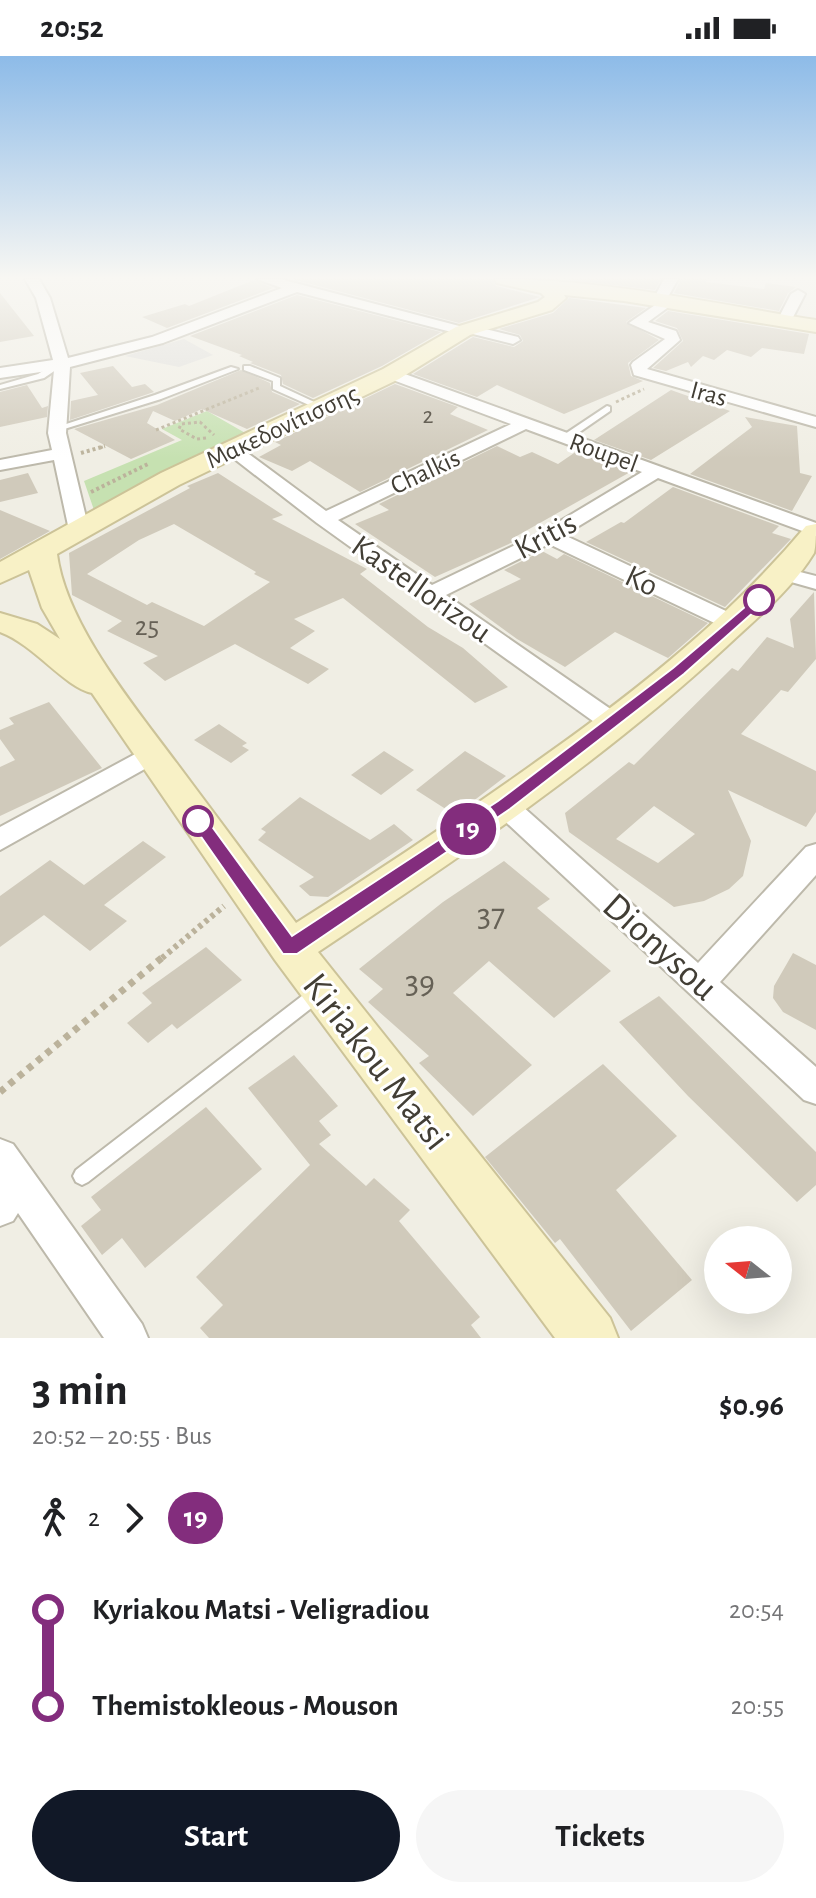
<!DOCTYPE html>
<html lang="en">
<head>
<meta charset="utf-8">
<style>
	body { margin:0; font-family:"Alegreya Sans",sans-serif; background:#f6f6f6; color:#202124; height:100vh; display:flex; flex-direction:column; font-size:30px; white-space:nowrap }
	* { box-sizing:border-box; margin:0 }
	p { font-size:26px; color:#757577 }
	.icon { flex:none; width:44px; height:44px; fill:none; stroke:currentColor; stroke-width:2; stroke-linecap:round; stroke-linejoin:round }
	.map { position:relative; height:1282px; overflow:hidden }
	.drawer { display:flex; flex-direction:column; background:#fff; flex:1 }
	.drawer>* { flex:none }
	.badge { padding:0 16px; border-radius:26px; font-size:28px; line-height:52px }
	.needle { width:52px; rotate:287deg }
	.controls { position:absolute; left:704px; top:1170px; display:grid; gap:16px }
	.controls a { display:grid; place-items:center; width:88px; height:88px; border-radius:50%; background:#fff; box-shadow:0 8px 32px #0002; font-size:40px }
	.map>.badge { position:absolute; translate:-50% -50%; box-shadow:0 0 0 4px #fff }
	.legs { display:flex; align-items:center; gap:12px; height:88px; padding:0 32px; font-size:26px }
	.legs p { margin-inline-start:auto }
	.head { display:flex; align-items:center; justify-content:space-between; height:136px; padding:0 32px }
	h1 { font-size:44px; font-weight:700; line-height:60px }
	.cta { display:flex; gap:16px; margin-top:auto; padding:16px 32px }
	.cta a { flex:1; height:92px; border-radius:48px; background:#111827; color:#fff; font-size:32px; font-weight:700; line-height:92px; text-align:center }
	.cta a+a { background:#f6f6f6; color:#202124 }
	ul { padding:0 32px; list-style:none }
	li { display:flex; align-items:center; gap:28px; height:96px; font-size:30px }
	li i { display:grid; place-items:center; width:12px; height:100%; margin:0 10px; background:currentColor }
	li i::after { content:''; width:20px; height:20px; margin:-10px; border:6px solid; border-radius:50%; background:#fff }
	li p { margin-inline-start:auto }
	li:first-child i { background:linear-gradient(#0000 50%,currentColor 0) }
	li:last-child i { background:linear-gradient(currentColor 50%,#0000 0) }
	.status { display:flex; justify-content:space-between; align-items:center; height:56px; padding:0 40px; background:#fff; direction:ltr }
	.status svg { height:22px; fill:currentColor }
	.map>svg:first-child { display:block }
	.green { fill:#c6e1b1 }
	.parking { fill:#e1e0dc }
	.building { fill:#d0cabb; fill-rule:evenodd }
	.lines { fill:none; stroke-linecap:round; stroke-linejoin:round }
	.lane-casing { stroke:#bdb9ab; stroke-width:4 }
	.street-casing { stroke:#bdb9ab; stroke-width:4 }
	.secondary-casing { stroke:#ccc398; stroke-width:4 }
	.path-far3 { stroke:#bbb29b; stroke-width:3; stroke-dasharray:3 3; stroke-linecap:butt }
	.path-far2 { stroke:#bbb29b; stroke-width:4; stroke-dasharray:3 3; stroke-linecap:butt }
	.path-far1 { stroke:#bbb29b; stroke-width:6; stroke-dasharray:4 4; stroke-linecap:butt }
	.path { stroke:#bbb29b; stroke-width:7; stroke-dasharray:6 6; stroke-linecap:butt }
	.lane { fill:#fff; fill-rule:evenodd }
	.street { fill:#fff; fill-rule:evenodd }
	.secondary { fill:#f8f1c6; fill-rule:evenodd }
	.line-1 { fill:#832d7d; stroke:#fff; stroke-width:2 }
	.stop-1-dot { fill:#fff; stroke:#832d7d; stroke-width:4 }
	.labels { text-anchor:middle; stroke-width:6; stroke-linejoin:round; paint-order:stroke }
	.far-number-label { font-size:24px; fill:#666156 }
	.far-street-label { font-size:26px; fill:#423e35; stroke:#fff }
	.number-label { font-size:28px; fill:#666156 }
	.street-label { font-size:32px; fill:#423e35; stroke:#fff }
	.near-number-label { font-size:34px; fill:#666156 }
	.near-street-label { font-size:38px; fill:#423e35; stroke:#fff }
</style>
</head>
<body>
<div class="status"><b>20:52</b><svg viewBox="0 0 49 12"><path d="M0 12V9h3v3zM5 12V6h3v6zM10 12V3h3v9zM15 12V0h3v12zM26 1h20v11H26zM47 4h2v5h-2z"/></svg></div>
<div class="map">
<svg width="816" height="1282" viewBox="0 0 816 1282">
	<rect width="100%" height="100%" fill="#f0eee4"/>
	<path class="green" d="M207 355 247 378 94 454 84 425 182 384 162 373Z"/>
	<path class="parking" d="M184 283 213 299 179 311 125 300Z"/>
	<path class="building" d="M292 223H492L496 230 540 241 459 267Z
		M563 223H661L655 234Z
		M681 223H708L706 226 764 233 766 227 796 231 788 237 779 255 674 237Z
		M254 224 273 232 167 272 142 261 185 248 189 250Z
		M0 237 34 280 0 286Z
		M297 239 441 276 382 310 313 342 283 328 281 319 250 307 253 306 239 300 242 299 190 280Z
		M569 242 646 252 626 266 659 284 628 307 631 320 643 325 564 358 497 329 477 341 413 318 473 281 514 291 523 285 520 279 499 273 553 257Z
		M668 255 809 278 804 298 762 292 751 301 727 294 714 304 703 300 691 311 688 306 666 315 653 312 683 285 677 272 655 265Z
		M113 310 132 331 145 328 154 336 70 364 71 345 98 339 80 317Z
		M241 314 270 327 272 336 300 348 247 373 202 353 175 365 153 355 147 367 175 384 131 403 74 373 157 349Z
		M395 328 458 351 450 358 488 374 360 436 310 405 292 415 259 401 281 389 275 386Z
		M27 329 42 352 48 350 47 361 0 371V336Z
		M671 334 730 355 651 404 594 384Z
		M745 361 797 370 800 417 812 420 792 455 690 418 752 371Z
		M497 390 520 401 532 396 558 408 577 395 632 415 515 481 520 483 435 521 355 468 389 454 379 448Z
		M28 417 38 437 0 446V424Z
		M218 417 283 459 272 463 367 513 360 518 428 571 463 592 508 631 475 647 343 542 294 563 315 575 290 592 329 613 308 628 235 588 165 625 143 607 158 600 107 575 122 565 72 539 69 497 190 432 187 430ZM174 468 256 516 254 518 270 526 204 570 152 546 147 549 87 518 139 484Z
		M673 431 779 470 772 477 791 483 725 551 586 486 621 466 624 467Z
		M0 454 50 475 0 503Z
		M542 495 557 503 564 498 708 567 668 602 615 576 565 611 517 583 469 548 521 523 504 514Z
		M814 536 816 603 788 636 781 634 741 678 816 715V756L806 771 728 734 751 785 743 820 729 833 704 845 674 851 569 776 565 757 629 706 634 709 732 612 738 615 767 581 794 592 790 563ZM654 750 695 778 658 807 616 783Z
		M49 646 102 712 0 760V711L15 704 0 683V674L14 668 9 662Z
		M219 668 247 687 242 690 249 694 231 707 194 684Z
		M384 695 414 714 381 739 351 719Z
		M465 695 506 720 455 759 416 734Z
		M300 741 370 784 394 768 413 784 328 841 310 840 299 830 314 821 258 784 266 776 261 773Z
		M143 785 166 801 104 849 127 865 90 895 44 859 0 891V840L50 804 84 829Z
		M504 805 550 843 537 852 611 915 554 962 489 905 453 937 532 1009 473 1060 419 1007 429 1000 368 946 383 933 359 913 443 846Z
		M206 891 242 924 177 973 172 968 148 987 127 967 152 947 142 937Z
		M793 897 816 909V974L783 956 773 942 774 930Z
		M659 940 816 1096V1129L797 1146 688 1040 619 966Z
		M294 999 338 1050 319 1065 331 1079 319 1088 366 1130 374 1122 410 1154 399 1165 480 1261 471 1269 481 1282H209L200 1272 223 1249 196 1221 310 1109 248 1032Z
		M603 1008 677 1080 616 1134 692 1224 631 1275 560 1183 555 1187 485 1101Z
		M206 1051 262 1113 145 1212 122 1182 102 1199 81 1170 101 1154 91 1141Z"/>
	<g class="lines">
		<g class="lane-casing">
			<path id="lane" d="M59 305 66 307 44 322 0 333V329L38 318Z
				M244 310H250L280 322V330L325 351 318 353 273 333V325L244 314Z
				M231 311 238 313 161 343 61 374 54 372 155 339Z
				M607 350 610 351V355L568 384H562V380Z
				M317 931 323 933 325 938 323 943 88 1126 82 1129 76 1126 73 1120 76 1114 311 933Z"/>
		</g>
		<g class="street-casing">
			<path id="street" d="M25 223H39L50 242 68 302 152 281 282 232 257 223H280L463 271 469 269 518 281 520 284 513 288 469 277 463 279 297 236 163 287 70 311 66 377 89 474 79 480 69 474 54 404 0 414V404L52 394 48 377 54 314 0 322V312L53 304 36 242Z
				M664 223H678L668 241 674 247 648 266 676 275 680 284 647 313 816 361V371L634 319 631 309 633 306 665 283 629 267 658 247 654 242Z
				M798 234 805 238 791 265 784 269 779 268 777 265 791 238Z
				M391 313 816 467V480L658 422 564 479 743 563 746 568 743 573H727L549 488 446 539 622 661 625 667 622 673H604L317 467 223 394 232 389 238 390 326 455 511 368 385 321V315ZM526 373 642 416 542 476 432 529 338 464Z
				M784 512 816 520V533L777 522 774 518 777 514Z
				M150 690 159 693 163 699 159 705 0 794V771Z
				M504 739 513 742 698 907 806 791 816 788V819L720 926 816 1011V1048L804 1044 495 756 491 749 495 742Z
				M0 1083 13 1088 142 1268 148 1282H104L18 1157 13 1165 0 1170Z"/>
		</g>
		<g class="secondary-casing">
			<path id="secondary" d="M495 223C602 223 710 247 816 264V276L624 245 564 239 566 242 552 254 470 279 399 323 179 429 57 498C66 569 136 652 178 709 217 761 256 814 296 867 380 814 462 759 543 701 639 633 730 561 806 470L816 468C816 477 816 490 814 497 793 532 756 563 727 590 603 705 459 802 318 896L610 1262 618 1282H555L275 904 92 637C64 631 35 589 0 576V557L37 568 60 583 42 552 29 514 0 527V506L161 417 383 313 456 271 538 246 545 241 541 237 497 227Z"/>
		</g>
		<path class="path-far3" d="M616 346 644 333
			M156 374 259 332
			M206 382 197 383 179 373 181 368 200 366 214 379
			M100 392 105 390"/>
		<path class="path-far2" d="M81 397 105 390
			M91 436 150 407"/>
		<path class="path-far1" d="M162 902 224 850"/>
		<path class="path" d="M0 1036 164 900"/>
		<use href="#lane" class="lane"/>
		<use href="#street" class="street"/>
		<use href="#secondary" class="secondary"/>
	</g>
	<linearGradient id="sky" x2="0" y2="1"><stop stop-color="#8dbbe8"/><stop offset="0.55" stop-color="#f8f7f3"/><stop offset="1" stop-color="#f8f7f3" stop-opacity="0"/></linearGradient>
	<rect width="816" height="403" fill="url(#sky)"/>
	<path class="line-1" d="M759 539 766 544 764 547 684 618 510 753 297 898H283L190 765 192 761H205L292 880 498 745 673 612Z"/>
	<g class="stop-1-dot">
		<circle cx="759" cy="544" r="14"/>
		<circle cx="198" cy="765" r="14"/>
	</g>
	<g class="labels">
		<g class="far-number-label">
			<text x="428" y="367">2</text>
		</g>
		<g class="far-street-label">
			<text transform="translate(709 337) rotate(15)" y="9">Iras</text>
			<text transform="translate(282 370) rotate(-25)" y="9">Μακεδονίτισσης</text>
			<text transform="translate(604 396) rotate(20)" y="9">Roupel</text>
			<text transform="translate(425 415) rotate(-25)" y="9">Chalkis</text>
		</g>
		<g class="number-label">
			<text x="147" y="579">25</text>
		</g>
		<g class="street-label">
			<text transform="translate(545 479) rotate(-28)" y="11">Kritis</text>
			<text transform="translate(642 524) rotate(25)" y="11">Ko</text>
			<text transform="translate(422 532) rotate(35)" y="11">Kastellorizou</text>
		</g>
		<g class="near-number-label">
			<text x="491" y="870">37</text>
			<text x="420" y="937">39</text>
		</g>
		<g class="near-street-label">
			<text transform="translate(661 890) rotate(42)" y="13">Dionysou</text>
			<text transform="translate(377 1005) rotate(52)" y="13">Kiriakou Matsi</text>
		</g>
	</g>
</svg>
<div class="controls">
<a><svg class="needle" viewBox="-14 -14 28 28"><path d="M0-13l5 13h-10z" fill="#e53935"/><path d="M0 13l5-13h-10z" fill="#757577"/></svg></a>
</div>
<b class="badge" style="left:468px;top:773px;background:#832d7d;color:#fff">19</b>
</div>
<section class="drawer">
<div class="head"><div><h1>3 min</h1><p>20:52 – 20:55 · Bus</p></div><b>$0.96</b></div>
<div class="legs"><svg class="icon" aria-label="walk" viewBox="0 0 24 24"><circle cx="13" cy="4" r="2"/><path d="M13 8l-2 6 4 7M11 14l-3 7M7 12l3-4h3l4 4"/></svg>2<svg class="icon" aria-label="forward" viewBox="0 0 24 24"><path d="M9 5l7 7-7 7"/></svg><b class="badge" style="background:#832d7d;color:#fff">19</b></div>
<ul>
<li><i style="color:#832d7d"></i><b>Kyriakou Matsi - Veligradiou</b><p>20:54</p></li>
<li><i style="color:#832d7d"></i><b>Themistokleous - Mouson</b><p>20:55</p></li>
</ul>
<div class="cta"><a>Start</a><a>Tickets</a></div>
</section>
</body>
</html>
